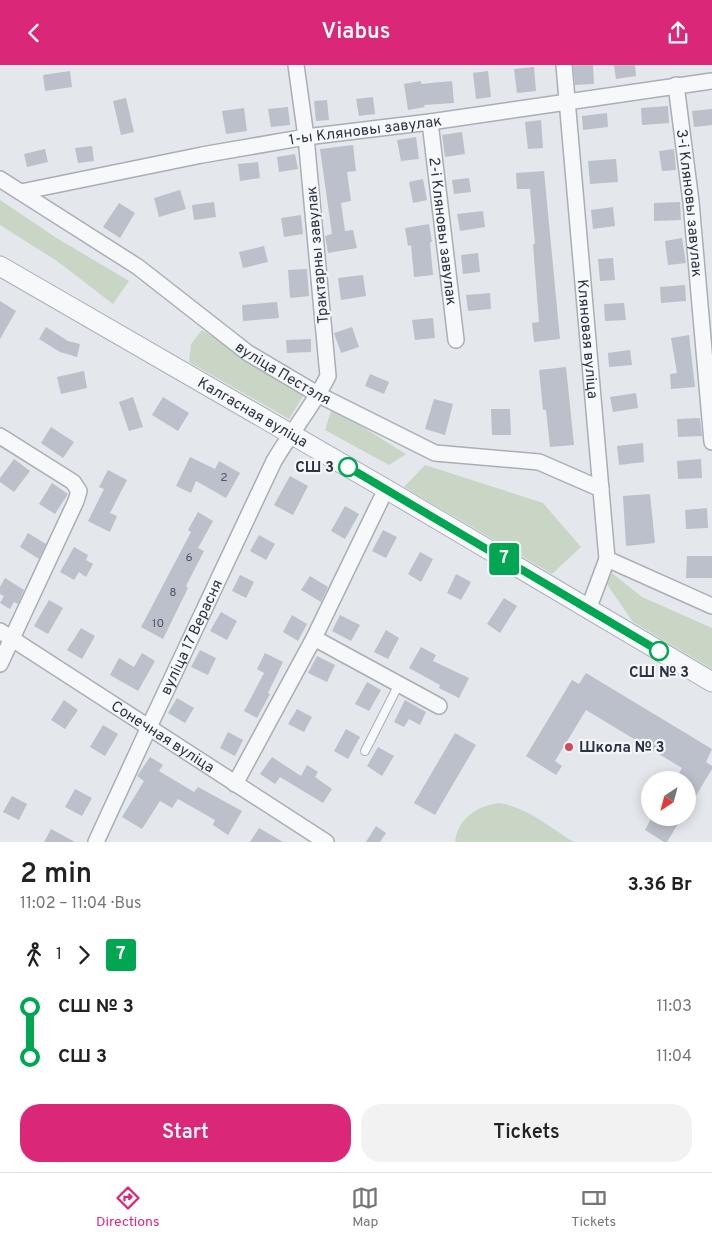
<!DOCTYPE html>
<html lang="en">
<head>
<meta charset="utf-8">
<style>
	body { margin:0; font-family:Overpass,sans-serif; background:#f2f2f2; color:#222; height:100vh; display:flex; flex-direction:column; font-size:19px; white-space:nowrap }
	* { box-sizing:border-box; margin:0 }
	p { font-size:16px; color:#767676 }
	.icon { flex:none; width:28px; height:28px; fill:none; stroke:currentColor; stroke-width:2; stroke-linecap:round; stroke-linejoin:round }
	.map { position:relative; height:777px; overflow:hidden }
	.drawer { display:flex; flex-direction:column; background:#fff; flex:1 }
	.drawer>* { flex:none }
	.badge { padding:0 10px; border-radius:4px; font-size:18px; line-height:32px }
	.needle { width:32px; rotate:216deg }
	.controls { position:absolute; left:641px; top:706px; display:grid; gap:10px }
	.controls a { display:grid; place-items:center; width:55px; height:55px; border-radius:50%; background:#fff; box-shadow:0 2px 12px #0003; font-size:25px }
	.map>.badge { position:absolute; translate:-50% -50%; box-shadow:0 0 0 2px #fff }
	.legs { display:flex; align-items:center; gap:8px; height:55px; padding:0 20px; font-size:16px }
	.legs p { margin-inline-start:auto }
	.head { display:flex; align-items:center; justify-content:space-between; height:85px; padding:0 20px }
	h1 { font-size:28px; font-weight:600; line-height:38px }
	.action { display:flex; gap:10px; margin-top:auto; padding:10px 20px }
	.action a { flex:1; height:58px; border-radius:20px; background:#db2777; color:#fff; font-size:20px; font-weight:600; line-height:58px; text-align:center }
	.action a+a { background:#f2f2f2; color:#222 }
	ul { padding:0 20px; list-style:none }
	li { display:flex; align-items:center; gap:18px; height:50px; font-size:19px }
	li i { display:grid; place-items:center; width:8px; height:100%; margin:0 6px; background:currentColor }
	li i::after { content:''; width:12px; height:12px; margin:-6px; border:4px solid; border-radius:50%; background:#fff }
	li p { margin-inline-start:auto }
	li:first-child i { background:linear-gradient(#0000 50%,currentColor 0) }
	li:last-child i { background:linear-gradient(currentColor 50%,#0000 0) }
	header { display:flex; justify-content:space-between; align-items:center; height:65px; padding:0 20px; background:#db2777; color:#fff; font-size:22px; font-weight:600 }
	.tab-bar { display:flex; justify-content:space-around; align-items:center; height:70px; border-top:1px solid #e0e0e0; background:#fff; font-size:14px; color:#767676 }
	.tab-bar a { display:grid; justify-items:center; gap:2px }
	.tab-bar .active { color:#db2777 }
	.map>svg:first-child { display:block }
	.green { fill:#c9d6c5 }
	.building { fill:#bbc0ca }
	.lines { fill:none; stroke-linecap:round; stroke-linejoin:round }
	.service-casing { stroke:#a9aeb7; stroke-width:10 }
	.minor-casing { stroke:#a9aeb7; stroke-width:18 }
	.tertiary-casing { stroke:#a9aeb7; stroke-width:21 }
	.service { stroke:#f7f8fa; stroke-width:8 }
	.minor { stroke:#f7f8fa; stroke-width:15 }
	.tertiary { stroke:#f7f8fa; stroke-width:19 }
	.line-1-casing { stroke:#fff; stroke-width:11 }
	.line-1 { stroke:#00a651; stroke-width:8 }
	.stop-1-dot { fill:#fff; stroke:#00a651; stroke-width:2.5 }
	.poi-dot { fill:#d1495b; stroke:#f4f6f9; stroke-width:2 }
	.labels { text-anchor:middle; stroke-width:4.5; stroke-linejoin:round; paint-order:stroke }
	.number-label { font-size:12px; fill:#4f5766 }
	.street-label { font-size:15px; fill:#2b3445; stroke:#f4f6f9 }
	.stop-label { font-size:15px; font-weight:bold; fill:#2b3445; stroke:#f4f6f9; text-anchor:end }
	.poi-label { font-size:15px; font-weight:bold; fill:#2b3445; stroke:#f4f6f9; text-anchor:start }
</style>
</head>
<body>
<header><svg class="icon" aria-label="back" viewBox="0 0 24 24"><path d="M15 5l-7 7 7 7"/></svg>Viabus<svg class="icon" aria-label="share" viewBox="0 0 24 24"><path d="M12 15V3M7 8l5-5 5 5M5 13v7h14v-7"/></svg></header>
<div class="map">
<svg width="712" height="777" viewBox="0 0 712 777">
	<rect width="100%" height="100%" fill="#e4e7ec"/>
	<path class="green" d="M0 135 55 172 129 216 113 239 57 196 0 160Z
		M202 265 305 328 289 354 189 297 191 279Z
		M332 343 406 389 389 400 325 365Z
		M425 400 543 438 581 482 552 509 404 422Z
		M612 508 642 532 712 563V604L633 557 606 518Z
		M499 738C527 742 551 763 574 777H455C458 753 477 741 499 738Z"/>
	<path class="building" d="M573 0H593L594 19 575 20Z
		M614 0H635L636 11 616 14Z
		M534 2 536 26 517 28 514 4Z
		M70 6 72 22 45 26 43 10Z
		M488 6 491 32 476 34 473 8Z
		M421 16V19L452 16 454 38 424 40 425 42 408 45 404 19Z
		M373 32 375 49 359 51 356 34Z
		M126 33 134 67 121 70 113 36Z
		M327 35 329 55 316 56 314 36Z
		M668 41 669 58 642 60 641 43Z
		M288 42 290 60 271 62 268 44Z
		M244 43 247 66 226 69 222 46Z
		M712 44V60L694 62 692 46Z
		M607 48 608 62 583 65 582 51Z
		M541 55 543 83 528 84 525 57Z
		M462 67 465 89 445 92 442 70Z
		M416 72 419 94 401 96 397 75Z
		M353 80 356 106 347 107 351 136 341 138 345 166 353 165 357 183 328 188 325 171 332 169 320 84Z
		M92 81 94 96 78 98 75 83Z
		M45 84 48 97 27 102 24 89Z
		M674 84 676 105 662 106 659 86Z
		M295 89 298 104 279 107 277 92Z
		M616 94 618 117 590 119 588 96Z
		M258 97 260 113 240 116 238 99Z
		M544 106 560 274 534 277 532 258 539 257 533 179H535L530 124H517L516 108Z
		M469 113 471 127 454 129 452 115Z
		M423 114 427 135 413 138 409 117Z
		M180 125 186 144 159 152 154 133Z
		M214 137 216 152 194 155 192 140Z
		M680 137 681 155 654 156V138Z
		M119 138 135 148 120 173 103 162Z
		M613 142 615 161 593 164 591 145Z
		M483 146 485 162 460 166 457 149Z
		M301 150 303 169 284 172 281 153Z
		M429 159 432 177H430L433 210 414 212 411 180 408 181 405 163Z
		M682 173 686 198 668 200 665 176Z
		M264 181 268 197 243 203 239 187Z
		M478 188 480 207 463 209 461 190Z
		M613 193 615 215 600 216 598 194Z
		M307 204 309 231 290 233 288 205Z
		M363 210 366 231 341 235 338 213Z
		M685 220 686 236 661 238 660 222Z
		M490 228 491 244 468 246 466 230Z
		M0 236 16 246 0 274Z
		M277 237 279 253 243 256 242 240Z
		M624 238 626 255 605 256 604 239Z
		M433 253 435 273 415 275 412 255Z
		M46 262 68 276 80 279 77 292 60 287 39 274Z
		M352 262 359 282 341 288 334 268Z
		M689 270 695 322 671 324 670 309 677 308 671 273Z
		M311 274V287L287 288 286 275Z
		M630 285 632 300 609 302 608 288Z
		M566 302 574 380 550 382 546 345H543L539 305Z
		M84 306 87 323 61 329 57 312Z
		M370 309 389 317 384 329 365 321Z
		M636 328 638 343 613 347 610 332Z
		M133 332 143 362 129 366 119 337Z
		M163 332 189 348 178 366 152 350Z
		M434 334 453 339 445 370 425 364Z
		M491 344H510L511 370H492Z
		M700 353 702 371 678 372 677 354Z
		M51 362 74 377 63 393 41 378Z
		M643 378 644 397 619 400 617 381Z
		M190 392 215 404 219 396 240 408 226 433 196 416 191 428 176 421Z
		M14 394 30 406 14 427 0 417V413Z
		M701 394 702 413 678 414 677 396Z
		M108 405 127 415 110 448 117 451 110 467 88 456 104 424 99 422Z
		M290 411 308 421 293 450 274 440Z
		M52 418 68 429 55 449 39 439Z
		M650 429 655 478 626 481 623 431Z
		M345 441 359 449 345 474 331 466Z
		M707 443 708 463 686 464 685 445Z
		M198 447 213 456 198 483 204 486 186 521 188 523 163 574 141 562 191 467 188 465Z
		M383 465 397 472 386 493 372 486Z
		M28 468 46 479 39 494 20 482Z
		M259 470 275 479 266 495 250 486Z
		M74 482 88 490 86 495 93 499 86 512 79 507 74 515 60 507Z
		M420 487 433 494 421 517 408 509Z
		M687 491H712V513H686Z
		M456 509 471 517 461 535 447 528Z
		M240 510 254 517 246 533 232 526Z
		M310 511 328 522 321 537 301 525Z
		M5 513 24 525 18 539 14 537 10 544 0 538 4 531 0 529V522Z
		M504 533 517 541 500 568 487 559Z
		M49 535 63 543 48 569 34 561Z
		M221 547 237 556 227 575 210 566Z
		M292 550 307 559 298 576 283 567Z
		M340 550 360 560 351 576 332 566Z
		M81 563 95 571 82 594 67 585Z
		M386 565 399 573 388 594 374 587Z
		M421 582 436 590 433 596 469 613 459 633 439 623 440 620 409 603Z
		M200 585 216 593 208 610 191 602Z
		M142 588 155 596 138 626 110 610 119 593 134 602Z
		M265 588 283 597 268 628 270 629 257 653 244 646 264 608 257 604Z
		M317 591 335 600 327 617 308 608Z
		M586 608 712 684 706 697 712 701V704L688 744V715H675L682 703 586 645 555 696 562 701 556 710 526 691 572 615 579 619Z
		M367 617 381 625 369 646 355 639Z
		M177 633 194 643 185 658 168 648Z
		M64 635 78 645 65 664 51 655Z
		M405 635 426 647 420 660 409 654 404 662 394 657Z
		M297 644 312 652 304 667 288 659Z
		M103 660 118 669 105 691 90 682Z
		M346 664 360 672 348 694 334 686Z
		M228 667 243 675 235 691 220 683Z
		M455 668 476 680 435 750 414 738Z
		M378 682 394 691 382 711 367 701Z
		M150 692 163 700 159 706 194 727 198 722 242 746 228 770 213 760 215 755 178 734 172 743 160 736 142 764 122 752 144 716 137 711Z
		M272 692 301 711 307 700 318 707 315 712 332 724 323 738 280 712 275 719 260 709Z
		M75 724 92 733 82 751 65 742Z
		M12 731 27 739 19 755 3 747Z
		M652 752H682L667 777H664L645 765Z
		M376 761 386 768 380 777H366Z
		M259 763 283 777H250Z
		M51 764 75 777H44Z"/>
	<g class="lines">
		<g class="service-casing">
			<path id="service" d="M365 686 399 619"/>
		</g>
		<g class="minor-casing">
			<g id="minor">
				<path id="s1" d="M564 0 607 494 588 545"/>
				<path id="s2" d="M676 20 691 137 712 377"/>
				<path id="s3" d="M430 57 456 275"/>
				<path id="s4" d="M0 114 138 202 248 288 319 330 435 388 539 397 601 424"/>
				<path id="s5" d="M21 127 202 90 306 72 430 57 712 16"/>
				<path d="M0 371 73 417 79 426 76 436 0 599"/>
				<path d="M607 494 712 541"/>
				<path id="s6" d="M0 566 326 777"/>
				<path d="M314 573 439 641"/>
				<path d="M235 719 314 573 386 424"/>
				<path id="s7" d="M96 777 149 662 274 396C291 367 313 341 328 311L306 72 296 0"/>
			</g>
		</g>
		<g class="tertiary-casing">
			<g id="tertiary">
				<path id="s8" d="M0 201 386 424 712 617"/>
			</g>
		</g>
		<use href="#service" class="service"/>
		<use href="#minor" class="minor"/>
		<use href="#tertiary" class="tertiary"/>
	</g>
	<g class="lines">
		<g class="line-1-casing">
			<path id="line-1" d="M348 402 659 586"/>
		</g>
		<use href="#line-1" class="line-1"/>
	</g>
	<g class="stop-1-dot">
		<circle cx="348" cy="402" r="9"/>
		<circle cx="659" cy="586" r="9"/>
	</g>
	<circle class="poi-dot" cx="569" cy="682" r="5"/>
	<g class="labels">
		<g class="number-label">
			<text x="224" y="416">2</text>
			<text x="189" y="496">6</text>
			<text x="173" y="531">8</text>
			<text x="158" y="562">10</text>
		</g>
		<g class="street-label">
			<text dy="5" stroke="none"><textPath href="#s5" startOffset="350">1-ы Кляновы завулак</textPath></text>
			<text dy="5" stroke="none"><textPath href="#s2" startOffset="119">3-і Кляновы завулак</textPath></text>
			<text dy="5" stroke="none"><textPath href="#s3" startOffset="110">2-і Кляновы завулак</textPath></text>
			<text transform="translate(317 190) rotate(-95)" y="5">Трактарны завулак</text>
			<text dy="5" stroke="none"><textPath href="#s1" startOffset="275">Кляновая вуліца</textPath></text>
			<text dy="5" stroke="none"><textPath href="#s4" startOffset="344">вуліца Пестэля</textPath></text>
			<text dy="5" stroke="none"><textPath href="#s8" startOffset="292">Калгасная вуліца</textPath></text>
			<text dy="5" stroke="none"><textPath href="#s7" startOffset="226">вуліца 17 Верасня</textPath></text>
			<text dy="5" stroke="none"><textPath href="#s6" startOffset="194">Сонечная вуліца</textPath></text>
		</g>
		<g class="stop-label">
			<text x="334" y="407">СШ 3</text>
			<text x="659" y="612" text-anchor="middle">СШ № 3</text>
		</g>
		<g class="poi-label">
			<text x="579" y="687">Школа № 3</text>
		</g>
	</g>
</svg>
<div class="controls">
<a><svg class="needle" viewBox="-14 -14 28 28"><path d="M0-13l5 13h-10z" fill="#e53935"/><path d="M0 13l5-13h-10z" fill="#767676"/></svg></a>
</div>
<b class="badge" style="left:504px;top:494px;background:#00a651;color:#fff">7</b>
</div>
<section class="drawer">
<div class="head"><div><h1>2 min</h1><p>11:02 – 11:04 · Bus</p></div><b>3.36 Br</b></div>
<div class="legs"><svg class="icon" aria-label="walk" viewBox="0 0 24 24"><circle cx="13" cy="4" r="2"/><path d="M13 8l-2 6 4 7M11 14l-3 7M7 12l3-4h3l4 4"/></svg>1<svg class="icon" aria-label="forward" viewBox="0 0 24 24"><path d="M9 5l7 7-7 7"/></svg><b class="badge" style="background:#00a651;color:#fff">7</b></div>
<ul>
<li><i style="color:#00a651"></i><b>СШ № 3</b><p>11:03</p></li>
<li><i style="color:#00a651"></i><b>СШ 3</b><p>11:04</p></li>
</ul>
<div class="action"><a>Start</a><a>Tickets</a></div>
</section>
<nav class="tab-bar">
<a class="active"><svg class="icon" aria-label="directions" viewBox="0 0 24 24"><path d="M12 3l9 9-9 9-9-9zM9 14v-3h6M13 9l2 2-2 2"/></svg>Directions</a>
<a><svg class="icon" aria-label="map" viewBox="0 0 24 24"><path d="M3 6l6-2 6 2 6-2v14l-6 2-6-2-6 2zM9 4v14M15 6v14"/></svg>Map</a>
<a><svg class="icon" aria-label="tickets" viewBox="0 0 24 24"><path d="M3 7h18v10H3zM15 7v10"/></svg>Tickets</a>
</nav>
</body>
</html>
